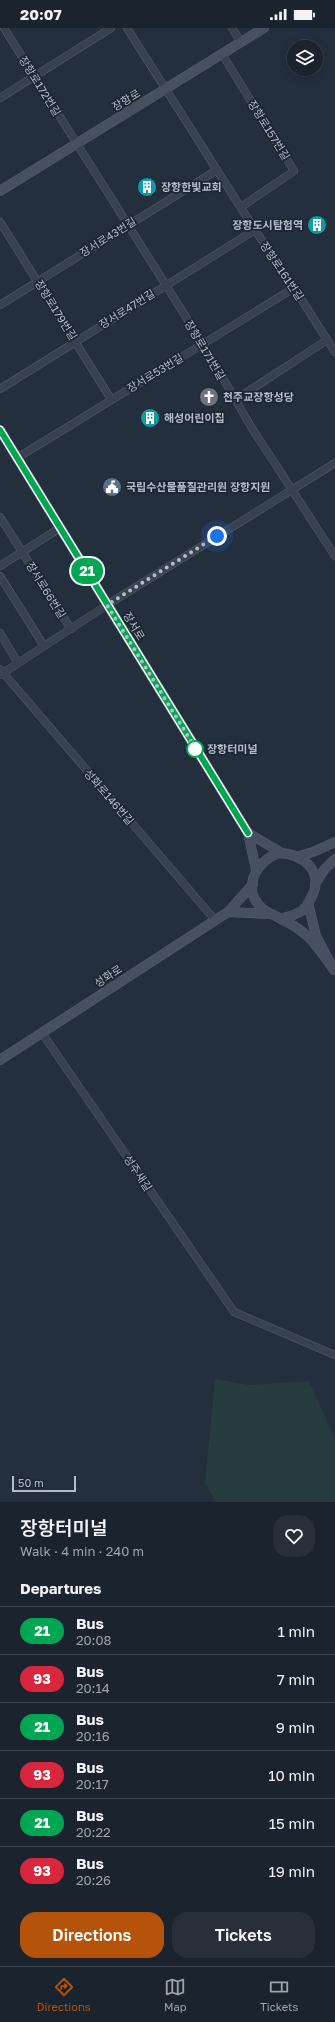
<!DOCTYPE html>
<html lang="en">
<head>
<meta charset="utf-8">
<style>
	body { margin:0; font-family:"Golos Text","Noto Sans KR",sans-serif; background:#282f3a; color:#f1f3f6; height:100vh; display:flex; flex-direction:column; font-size:15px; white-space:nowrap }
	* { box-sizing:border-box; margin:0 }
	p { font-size:13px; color:#a0a4aa }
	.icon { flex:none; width:22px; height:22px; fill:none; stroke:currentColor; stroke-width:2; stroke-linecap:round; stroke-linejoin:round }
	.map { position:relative; height:1474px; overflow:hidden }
	.drawer { display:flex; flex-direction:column; background:#1b232e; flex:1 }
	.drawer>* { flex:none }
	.badge { padding:0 8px; border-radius:13px; font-size:14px; line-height:26px }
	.controls { position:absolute; left:287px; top:12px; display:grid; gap:8px }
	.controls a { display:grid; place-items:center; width:36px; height:36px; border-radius:50%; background:#1b232e; box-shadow:0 2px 10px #0003,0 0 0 1px #39404a; font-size:20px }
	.scale { position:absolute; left:12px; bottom:10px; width:64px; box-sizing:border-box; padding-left:4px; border:2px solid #b4bcc9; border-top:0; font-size:11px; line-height:14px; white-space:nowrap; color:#b4bcc9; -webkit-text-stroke:3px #1d2633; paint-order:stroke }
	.you { position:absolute; width:20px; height:20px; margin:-10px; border:3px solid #fff; border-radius:50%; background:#1a73e8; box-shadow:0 0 0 6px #1a73e833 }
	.map>.badge { position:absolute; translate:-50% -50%; box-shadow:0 0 0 2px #fff }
	h2 { padding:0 20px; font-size:15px; line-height:36px }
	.round { display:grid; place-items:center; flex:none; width:42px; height:42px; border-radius:16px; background:#282f3a }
	.summary { display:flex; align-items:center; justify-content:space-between; height:68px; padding:0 20px }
	h1 { font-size:19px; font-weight:600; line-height:30px }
	.cta { display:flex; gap:8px; margin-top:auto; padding:8px 20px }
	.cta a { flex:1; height:46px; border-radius:16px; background:#b45309; color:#fff; font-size:16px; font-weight:600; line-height:46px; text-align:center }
	.cta a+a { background:#282f3a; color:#f1f3f6 }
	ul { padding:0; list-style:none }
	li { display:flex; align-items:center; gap:12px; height:48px; padding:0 20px; border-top:1px solid #39404a }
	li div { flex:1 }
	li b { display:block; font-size:15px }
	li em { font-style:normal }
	li .badge { min-width:44px; font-weight:700; text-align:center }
	.status { display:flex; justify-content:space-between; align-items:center; height:28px; padding:0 20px; background:#1b232e; direction:ltr }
	.status svg { height:11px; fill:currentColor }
	.tab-bar { display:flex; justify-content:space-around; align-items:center; height:56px; border-top:1px solid #39404a; background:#1b232e; font-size:11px; color:#a0a4aa }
	.tab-bar a { display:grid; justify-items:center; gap:2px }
	.tab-bar .active { color:#b45309 }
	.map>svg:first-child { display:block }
	.green { fill:#263c3f }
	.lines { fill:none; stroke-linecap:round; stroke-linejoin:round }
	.street-casing { stroke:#565f6c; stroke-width:8 }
	.secondary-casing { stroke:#565f6c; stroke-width:10 }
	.street { stroke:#38414e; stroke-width:7 }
	.secondary { stroke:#465061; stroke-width:9 }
	.line-casing { stroke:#fff; stroke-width:9 }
	.line { stroke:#00a651; stroke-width:6 }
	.walk { stroke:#b4bcc9; stroke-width:4; stroke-dasharray:0 7.2 }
	.stop-dot { fill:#fff; stroke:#00a651; stroke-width:2 }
	.labels { text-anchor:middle; stroke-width:3.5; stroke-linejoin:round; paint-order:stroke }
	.street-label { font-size:11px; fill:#b4bcc9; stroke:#1d2633 }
	.poi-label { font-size:11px; font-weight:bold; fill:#b4bcc9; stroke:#1d2633; text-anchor:start }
	.stop-label { font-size:11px; font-weight:bold; fill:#b4bcc9; stroke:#1d2633; text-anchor:start }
</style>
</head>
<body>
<div class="status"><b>20:07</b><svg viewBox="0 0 49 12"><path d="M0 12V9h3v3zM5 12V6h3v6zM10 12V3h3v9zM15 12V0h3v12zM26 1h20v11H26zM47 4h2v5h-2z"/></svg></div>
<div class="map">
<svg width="335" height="1474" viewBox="0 0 335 1474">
	<rect width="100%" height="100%" fill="#242f3e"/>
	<path class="green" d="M215 1351 249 1357 309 1353 335 1411V1474H216L205 1455Z"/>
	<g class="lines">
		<g class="street-casing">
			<path id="street" d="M4 0 203 316 253 402 335 528
				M127 0 255 202 294 260 335 324
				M232 0 241 14
				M222 26 294 143 241 179
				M0 70 111 0
				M0 194 111 371
				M0 277 217 142
				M0 361 255 202
				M235 372 327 312
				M17 430 294 260
				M0 489 71 601
				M0 538 60 500
				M0 548 44 618
				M0 605 18 635
				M0 641 215 892
				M0 647 107 577 335 435
				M42 1005 234 1284 335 1327"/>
		</g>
		<g class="secondary-casing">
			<path id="secondary" d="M0 163 264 0
				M0 402 248 805
				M279 825C305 826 325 845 311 870 309 874 307 878 304 881 298 887 289 888 281 891 276 888 269 885 264 882 240 863 255 833 279 825Z
				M299 828 313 824 335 814
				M256 842 248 805 282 825
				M253 856 228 884 270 886
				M315 856 324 842 335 831
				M281 891C309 904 316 917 334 942L316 908 308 875
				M0 1032 228 884"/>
		</g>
		<use href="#street" class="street"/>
		<use href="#secondary" class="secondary"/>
	</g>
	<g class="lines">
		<g class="line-casing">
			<path id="line" d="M0 402 248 805"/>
		</g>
		<use href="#line" class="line"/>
		<path class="walk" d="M195 721 199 726 107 577 217 508"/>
	</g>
	<defs>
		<g id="building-disc" transform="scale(1)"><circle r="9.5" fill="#0f9aa8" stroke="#1d2633"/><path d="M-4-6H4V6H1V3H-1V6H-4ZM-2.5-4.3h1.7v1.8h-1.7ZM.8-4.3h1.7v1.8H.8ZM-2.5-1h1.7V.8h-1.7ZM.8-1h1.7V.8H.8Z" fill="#fff"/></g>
		<g id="church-disc" transform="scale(1)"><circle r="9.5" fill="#6b7280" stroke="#1d2633"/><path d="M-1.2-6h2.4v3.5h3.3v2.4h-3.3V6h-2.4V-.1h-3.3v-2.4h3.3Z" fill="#fff"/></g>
		<g id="civic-disc" transform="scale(1)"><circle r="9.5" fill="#5c6f8a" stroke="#1d2633"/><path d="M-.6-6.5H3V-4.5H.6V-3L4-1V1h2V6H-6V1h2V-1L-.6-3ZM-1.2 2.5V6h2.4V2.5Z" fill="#fff"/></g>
	</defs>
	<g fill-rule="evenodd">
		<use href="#building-disc" x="147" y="159"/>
		<use href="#building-disc" x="317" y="197"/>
		<use href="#church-disc" x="209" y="369"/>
		<use href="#building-disc" x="150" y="390"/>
		<use href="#civic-disc" x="112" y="459"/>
	</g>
	<circle class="stop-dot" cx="195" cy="721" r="8"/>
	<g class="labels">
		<g class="street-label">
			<text transform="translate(40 58) rotate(58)" y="4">장항로172번길</text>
			<text transform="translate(126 72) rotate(-31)" y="4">장항로</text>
			<text transform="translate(269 102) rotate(58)" y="4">장항로157번길</text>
			<text transform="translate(108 209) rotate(-32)" y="4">장서로43번길</text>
			<text transform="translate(282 243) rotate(56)" y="4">장항로161번길</text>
			<text transform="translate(127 281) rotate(-32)" y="4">장서로47번길</text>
			<text transform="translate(56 282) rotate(58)" y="4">장항로179번길</text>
			<text transform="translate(205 322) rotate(59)" y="4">장항로171번길</text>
			<text transform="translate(155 345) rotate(-31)" y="4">장서로53번길</text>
			<text transform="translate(46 562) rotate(58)" y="4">장서로66번길</text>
			<text transform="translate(134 598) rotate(59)" y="4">장서로</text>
			<text transform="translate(109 769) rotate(49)" y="4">성화로146번길</text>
			<text transform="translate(108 948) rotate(-33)" y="4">성화로</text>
			<text transform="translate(138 1145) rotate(56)" y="4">성주새길</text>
		</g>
		<g class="poi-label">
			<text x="161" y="163">장항한빛교회</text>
			<text x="303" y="201" text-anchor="end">장항도시탐험역</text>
			<text x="223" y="373">천주교장항성당</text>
			<text x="164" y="394">해성어린이집</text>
			<text x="126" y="463">국립수산물품질관리원 장항지원</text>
		</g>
		<g class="stop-label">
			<text x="207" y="725">장항터미널</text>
		</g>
	</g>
</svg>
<div class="controls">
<a><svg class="icon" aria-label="layers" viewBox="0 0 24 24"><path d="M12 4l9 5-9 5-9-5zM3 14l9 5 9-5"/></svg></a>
</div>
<div class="scale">50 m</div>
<div class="you" style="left:217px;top:508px"></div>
<b class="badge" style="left:87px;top:543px;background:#00a651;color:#fff">21</b>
</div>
<section class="drawer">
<div class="summary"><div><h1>장항터미널</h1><p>Walk · 4 min · 240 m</p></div><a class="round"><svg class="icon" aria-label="heart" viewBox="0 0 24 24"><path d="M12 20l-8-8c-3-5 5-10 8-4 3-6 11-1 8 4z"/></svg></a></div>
<h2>Departures</h2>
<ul>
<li><span class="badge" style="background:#00a651;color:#fff">21</span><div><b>Bus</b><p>20:08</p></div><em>1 min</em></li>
<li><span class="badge" style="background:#d7263d;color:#fff">93</span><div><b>Bus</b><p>20:14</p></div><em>7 min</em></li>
<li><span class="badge" style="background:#00a651;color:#fff">21</span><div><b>Bus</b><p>20:16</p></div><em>9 min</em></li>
<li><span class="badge" style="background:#d7263d;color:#fff">93</span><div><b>Bus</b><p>20:17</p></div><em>10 min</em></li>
<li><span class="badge" style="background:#00a651;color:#fff">21</span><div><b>Bus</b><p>20:22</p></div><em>15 min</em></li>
<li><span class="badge" style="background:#d7263d;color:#fff">93</span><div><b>Bus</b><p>20:26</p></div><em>19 min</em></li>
</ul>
<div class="cta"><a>Directions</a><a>Tickets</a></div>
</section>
<nav class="tab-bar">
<a class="active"><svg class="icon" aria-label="directions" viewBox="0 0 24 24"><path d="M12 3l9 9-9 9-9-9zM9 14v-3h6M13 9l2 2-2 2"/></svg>Directions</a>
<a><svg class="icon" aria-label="map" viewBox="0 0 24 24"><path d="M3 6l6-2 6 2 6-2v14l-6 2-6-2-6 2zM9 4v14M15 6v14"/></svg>Map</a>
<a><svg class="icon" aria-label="tickets" viewBox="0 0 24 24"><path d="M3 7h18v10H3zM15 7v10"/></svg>Tickets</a>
</nav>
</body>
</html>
